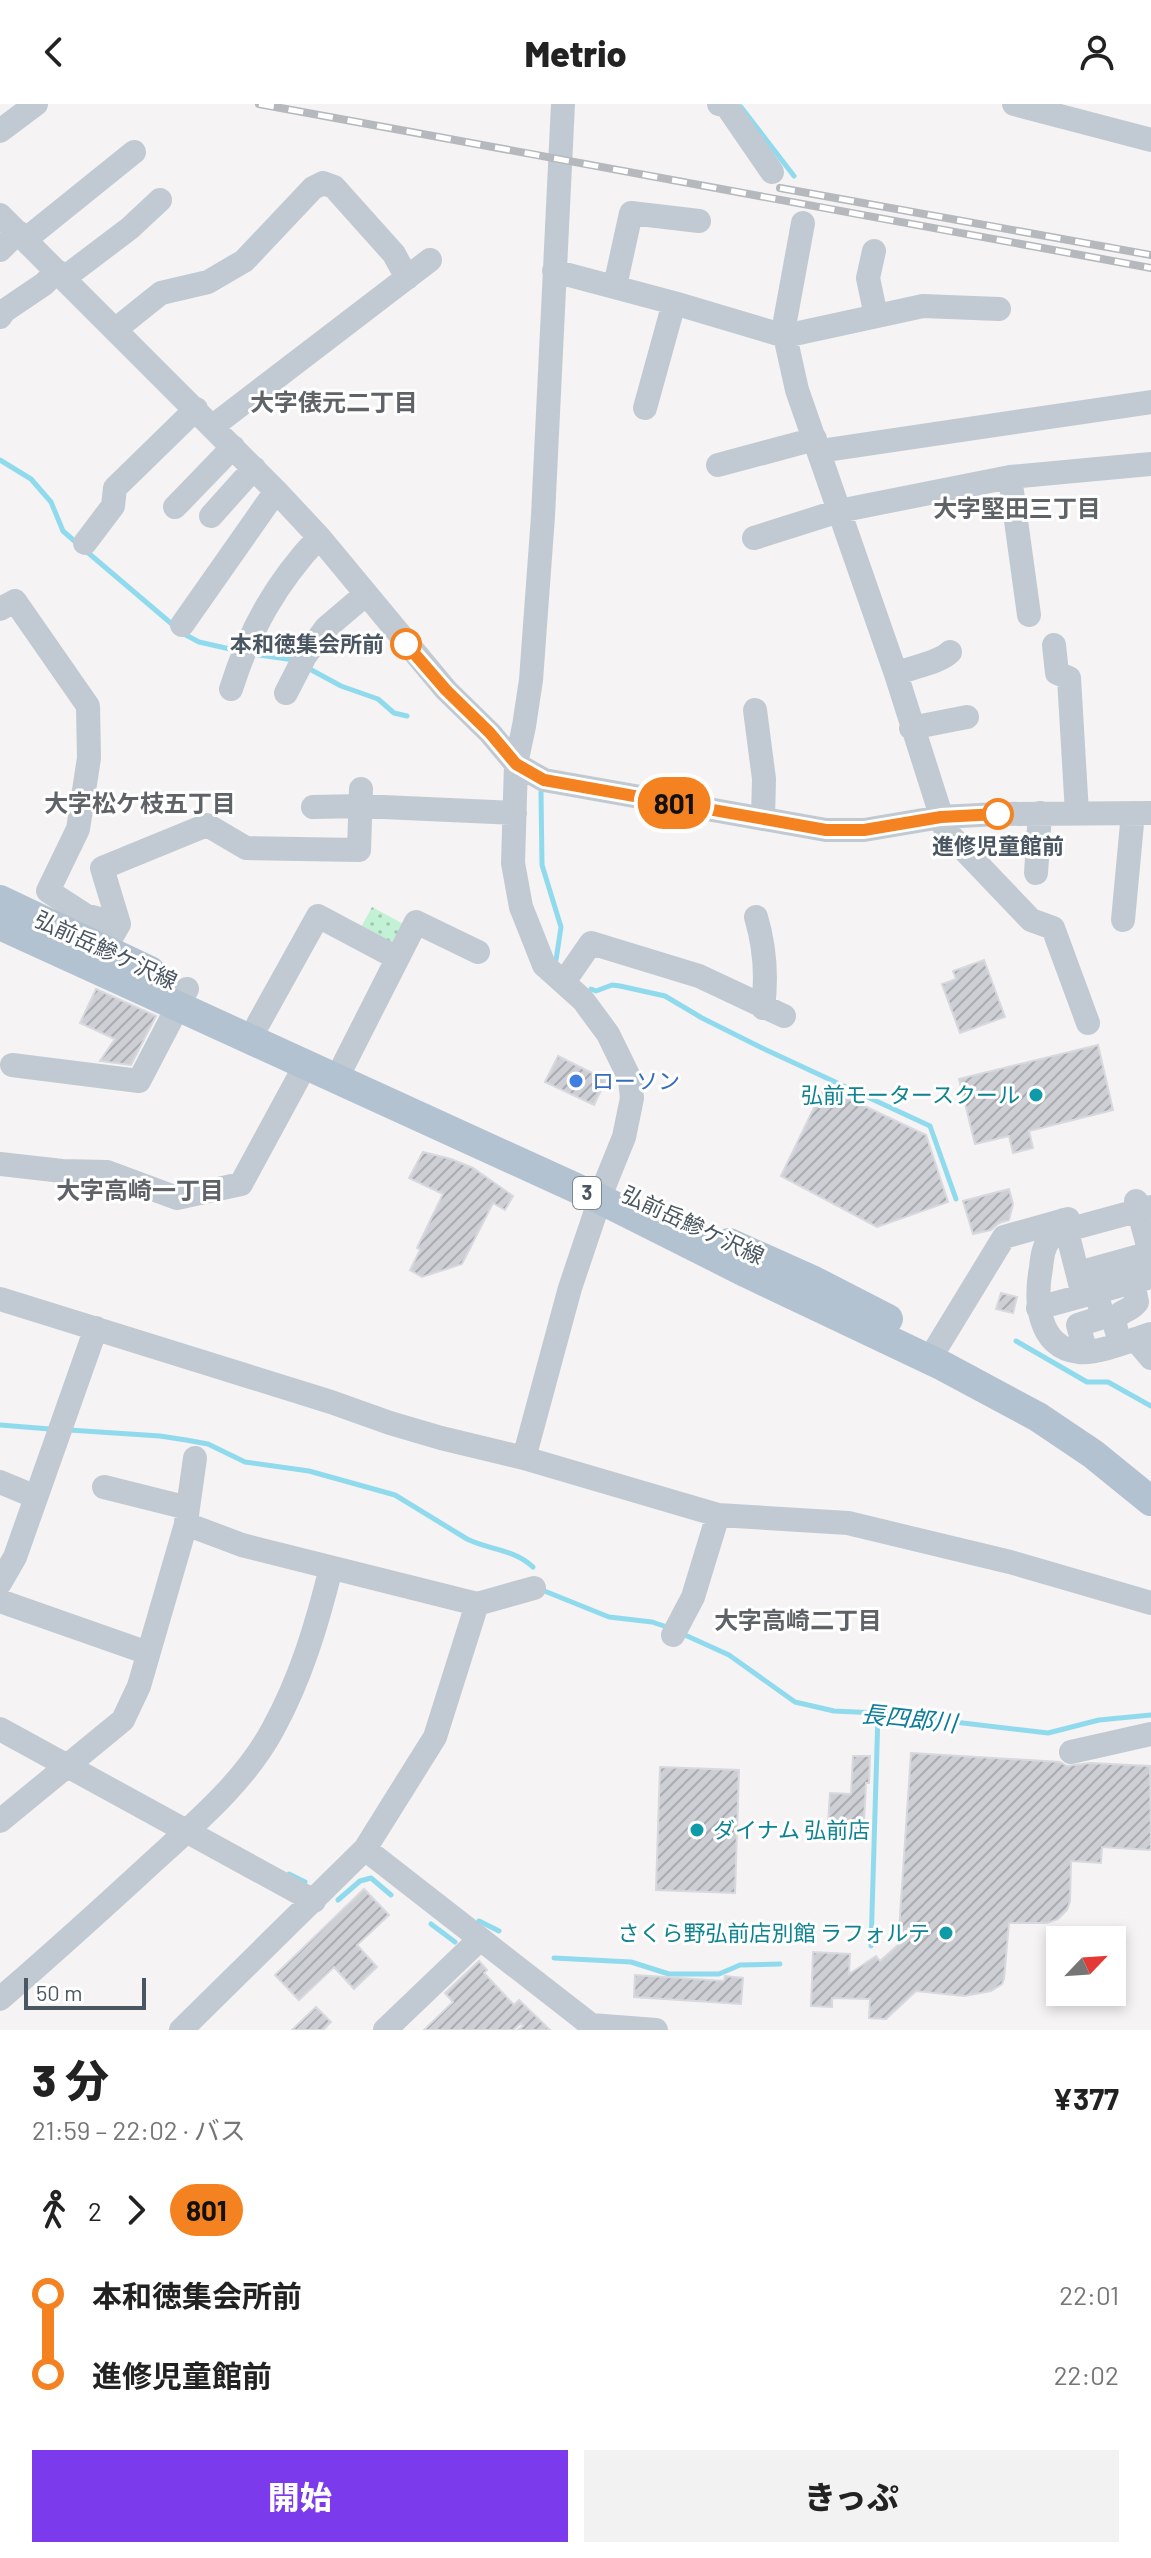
<!DOCTYPE html>
<html lang="ja">
<head>
<meta charset="utf-8">
<style>
	body { margin:0; font-family:Barlow,"Noto Sans JP",sans-serif; background:#f2f2f2; color:#222; height:100vh; display:flex; flex-direction:column; font-size:30px; white-space:nowrap }
	* { box-sizing:border-box; margin:0 }
	p { font-size:26px; color:#767676 }
	.icon { flex:none; width:44px; height:44px; fill:none; stroke:currentColor; stroke-width:2; stroke-linecap:round; stroke-linejoin:round }
	.map { position:relative; height:1926px; overflow:hidden }
	.side { display:flex; flex-direction:column; background:#fff; flex:1 }
	.side>* { flex:none }
	.badge { padding:0 16px; border-radius:26px; font-size:28px; line-height:52px }
	.needle { width:52px; rotate:65deg }
	.buttons { position:absolute; left:1046px; top:1822px; display:grid; gap:16px }
	.buttons a { display:grid; place-items:center; width:80px; height:80px; border-radius:0px; background:#fff; box-shadow:0 4px 12px #0003; font-size:40px }
	.scale { position:absolute; left:24px; bottom:20px; width:122px; box-sizing:border-box; padding-left:8px; border:4px solid #4a5661; border-top:0; font-size:22px; line-height:28px; white-space:nowrap; color:#4a5661; -webkit-text-stroke:6px #fff; paint-order:stroke }
	.map>.badge { position:absolute; translate:-50% -50%; box-shadow:0 0 0 4px #fff }
	.legs { display:flex; align-items:center; gap:12px; height:88px; padding:0 32px; font-size:26px }
	.legs p { margin-inline-start:auto }
	.head { display:flex; align-items:center; justify-content:space-between; height:136px; padding:0 32px }
	h1 { font-size:44px; font-weight:800; line-height:60px }
	.primary-button { display:flex; gap:16px; margin-top:auto; padding:16px 32px }
	.primary-button a { flex:1; height:92px; border-radius:0px; background:#7c3aed; color:#fff; font-size:32px; font-weight:800; line-height:92px; text-align:center }
	.primary-button a+a { background:#f2f2f2; color:#222 }
	ul { padding:0 32px; list-style:none }
	li { display:flex; align-items:center; gap:28px; height:80px; font-size:30px }
	li i { display:grid; place-items:center; width:12px; height:100%; margin:0 10px; background:currentColor }
	li i::after { content:''; width:20px; height:20px; margin:-10px; border:6px solid; border-radius:50%; background:#fff }
	li p { margin-inline-start:auto }
	li:first-child i { background:linear-gradient(#0000 50%,currentColor 0) }
	li:last-child i { background:linear-gradient(currentColor 50%,#0000 0) }
	header { display:flex; justify-content:space-between; align-items:center; height:104px; padding:0 32px; background:#fff; font-size:36px; font-weight:800 }
	.map>svg:first-child { display:block }
	.green { fill:url(#green-dots) }
	.lines { fill:none; stroke-linecap:round; stroke-linejoin:round }
	.stream { stroke:#90daee; stroke-width:5 }
	.building { fill:url(#building-hatch); stroke:#d7d9de; stroke-width:2 }
	.minor { stroke:#c1cad2; stroke-width:24 }
	.major { stroke:#b3c2d1; stroke-width:30 }
	.rail-casing { stroke:#b5b8bd; stroke-width:8 }
	.rail { stroke:#fff; stroke-width:5; stroke-dasharray:15; stroke-linecap:butt }
	.line-1-casing { stroke:#fff; stroke-width:18 }
	.line-1 { stroke:#f58220; stroke-width:12 }
	.stop-1-dot { fill:#fff; stroke:#f58220; stroke-width:4 }
	.shop-dot { fill:#3f7fe0; stroke:#fff; stroke-width:3 }
	.culture-dot { fill:#0f9aa8; stroke:#fff; stroke-width:3 }
	.labels { text-anchor:middle; stroke-width:6; stroke-linejoin:round; paint-order:stroke }
	.shield { fill:#fff; stroke:#808990; stroke-width:2 }
	.shield-label { font-size:20px; font-weight:bold; fill:#4a5661 }
	.stop-label { font-size:22px; font-weight:bold; fill:#4a5661; stroke:#fff; text-anchor:end }
	.street-label { font-size:22px; fill:#4a5661; stroke:#fff }
	.shop-label { font-size:22px; fill:#366cbe; stroke:#fff; text-anchor:start }
	.culture-label { font-size:22px; fill:#0d838f; stroke:#fff; text-anchor:end }
	.neighbourhood-label { font-size:24px; font-weight:bold; fill:#5f6368; stroke:#fff }
	.water-label { font-size:24px; font-style:italic; fill:#0c7c9b; stroke:#fff }
</style>
</head>
<body>
<header><svg class="icon" aria-label="back" viewBox="0 0 24 24"><path d="M15 5l-7 7 7 7"/></svg>Metrio<svg class="icon" aria-label="person" viewBox="0 0 24 24"><circle cx="12" cy="8" r="4"/><path d="M4 21q1-7 8-7t8 7"/></svg></header>
<div class="map">
<svg width="1151" height="1926" viewBox="0 0 1151 1926">
	<defs>
		<pattern id="green-dots" width="8" height="8" patternUnits="userSpaceOnUse" patternTransform="scale(2)"><rect width="8" height="8" fill="#c3f1d5"/><path d="M2 2h.1M6 6h.1" fill="none" stroke="#a0c6b0" stroke-width="1.8" stroke-linecap="round"/></pattern>
		<pattern id="building-hatch" width="6" height="6" patternUnits="userSpaceOnUse" patternTransform="scale(2)"><rect width="6" height="6" fill="#cdcfd5"/><path d="M-1 1l2-2M0 6l6-6M5 7l2-2" fill="none" stroke="#a8abb0"/></pattern>
	</defs>
	<rect width="100%" height="100%" fill="#f5f3f3"/>
	<path class="green" d="M372 803 407 822 394 844 360 825Z"/>
	<g class="lines">
		<path class="stream" d="M741 3 794 72
			M0 356 31 375 51 398 63 427 79 441
			M86 447 173 521
			M184 530 199 538 239 547
			M253 550 294 556
			M306 563 341 582 378 595 394 609 407 612
			M541 688 542 761 561 823 556 856
			M591 885 596 887 612 881 620 882 665 892 702 914 760 943 930 1022 956 1095
			M1016 1237 1087 1278H1108L1151 1302
			M0 1321 50 1325
			M69 1326 160 1332 186 1336 208 1340 245 1358 309 1367 395 1391 467 1435C489 1446 514 1445 533 1463
			M542 1486 609 1513 652 1518 667 1523
			M685 1531 729 1551 795 1598 834 1607 878 1609 1048 1629 1099 1616 1151 1611
			M289 1770 305 1778
			M338 1796 360 1777 371 1774 391 1791
			M479 1817 499 1827
			M431 1820 455 1838
			M871 1842 878 1609
			M554 1854 631 1858 669 1870H719L740 1861 780 1860"/>
	</g>
	<path class="building" d="M984 856 1005 913 960 929 942 880 956 875 953 867Z
		M96 885 156 912 131 961 100 957 115 935 80 919Z
		M1098 941 1113 1006 1029 1027 1033 1044 1013 1049 1009 1032 975 1040 959 975Z
		M558 952 606 976 594 1001 545 978Z
		M824 983 926 1031 948 1098 877 1123 781 1072Z
		M423 1048 451 1055 473 1064 513 1092 505 1106 493 1099 462 1160 422 1173 410 1166 420 1146 417 1144 443 1090 409 1074Z
		M1009 1085 1013 1100 1009 1116 999 1119 991 1126 973 1130 963 1097Z
		M1001 1189 1017 1193 1013 1209 996 1205Z
		M911 1649 1060 1658 1067 1662 1090 1659 1150 1662 1151 1746 1102 1743 1101 1759 1071 1757 1070 1797 1067 1806 1058 1815 1047 1819H1009L1004 1875 1002 1880 991 1887 964 1892 916 1887 886 1915 869 1914 870 1895 832 1894V1903L811 1902 813 1848 850 1850 849 1870 876 1852 880 1857 898 1841Z
		M853 1652H870L869 1679H866L863 1737 827 1735 830 1689 851 1690Z
		M660 1663 739 1666 735 1789 656 1786Z
		M364 1785 389 1811 357 1841 377 1863 354 1885 334 1863 299 1896 275 1871Z
		M479 1857 487 1866 484 1869 514 1901 519 1896 550 1926H518L523 1922 521 1919 513 1926H424L453 1898 445 1889Z
		M635 1871 724 1877 725 1872 743 1874 741 1900 634 1893Z
		M316 1903 331 1918 323 1926H292Z"/>
	<g class="lines">
		<path class="minor" d="M719 0 726 1 772 68
			M1014 0 1151 36
			M0 27 36 0
			M0 111 276 387 319 433 446 586 490 629 516 660 544 676 826 726H864L941 713 998 710 1151 709
			M803 119 785 217V232L923 202 999 205
			M26 135 134 48
			M0 146 18 128
			M874 147 868 174 876 212
			M554 167 674 199 785 232 797 286 896 570 946 727 1031 816 1053 824 1088 919
			M64 174 130 124 160 96
			M615 182 631 109 699 117
			M0 213 4 207 44 180 57 167
			M116 225 161 189 208 178 244 157 313 84 323 79 334 83 394 150 407 174
			M645 304 674 199
			M213 322 430 156
			M820 347 1151 298
			M718 361 815 335
			M1010 373 1029 511
			M175 403 233 343
			M211 412 254 364
			M754 434 839 407 1010 373 1151 360
			M85 439 113 402 115 384 196 305
			M0 505 15 497 88 602 89 654 78 725 48 787 85 811 119 820 96 861
			M182 521 276 387
			M1054 541 1057 569 1069 574 1077 709
			M896 570C912 563 939 559 950 548
			M231 585C250 525 276 479 319 433
			M286 589 305 552 326 524 366 490
			M755 606 764 675 763 715
			M911 624 967 613
			M313 703 361 702 515 709
			M1036 769 1040 709
			M756 813C765 843 767 873 763 904
			M1123 816 1133 709
			M119 820 102 764 207 721 246 744 359 746 361 685
			M564 878 591 839 699 872 784 912
			M258 920 318 812 397 854
			M344 960 416 818 478 848
			M12 961 139 977 187 885
			M0 1060 62 1067 107 1068 177 1094 241 1080 306 960
			M1136 1097 1151 1153
			M1151 1103 1067 1126C1060 1129 1055 1130 1050 1135 1043 1142 1042 1154 1041 1164 1035 1195 1037 1244 1079 1248 1098 1250 1132 1236 1151 1230
			M1064 1116 1083 1191
			M1078 1169 1150 1149
			M0 1195 331 1298 390 1319 441 1334 524 1354 718 1411 848 1419 1010 1458 1151 1499
			M1038 1204 1151 1173
			M1135 1235 1151 1254
			M1120 1238 1114 1218C1118 1206 1130 1208 1137 1198L1133 1178
			M1086 1248 1078 1221 1103 1213 1096 1188
			M929 1256 1004 1133 1068 1115
			M524 1354 570 1184 605 1080 624 1033 632 994 630 975 608 930 583 896 544 861 521 803 513 759 516 660 524 622 531 576 543 412 563 0
			M0 1378 36 1393
			M104 1383 188 1404
			M186 1418 195 1354
			M0 1479 15 1453 96 1224
			M0 1497 148 1549
			M673 1531 693 1493 718 1411
			M0 1625 314 1797
			M1071 1648 1151 1630
			M0 1717 123 1616 139 1582 186 1420 242 1441 477 1500 534 1484
			M365 1745 591 1921 656 1926
			M0 1895C52 1850 104 1803 155 1756 198 1717 245 1677 273 1625 301 1574 317 1520 331 1464
			M181 1926 365 1745 435 1633 477 1500
			M385 1926 479 1836"/>
		<path class="major" d="M0 796 150 867
			M0 821 600 1095 747 1169 943 1262 1038 1313 1093 1350 1151 1397
			M729 1139 814 1177 888 1215"/>
		<g class="rail-casing">
			<path id="rail" d="M259 0 1151 164
				M780 84 1151 151"/>
		</g>
		<use href="#rail" class="rail"/>
	</g>
	<g class="lines">
		<g class="line-1-casing">
			<path id="line-1" d="M406 540 446 586 490 629 516 660 544 676 826 726H864L941 713 998 710"/>
		</g>
		<use href="#line-1" class="line-1"/>
	</g>
	<g class="stop-1-dot">
		<circle cx="406" cy="540" r="14"/>
		<circle cx="998" cy="710" r="14"/>
	</g>
	<circle class="shop-dot" cx="576" cy="977" r="8"/>
	<g class="culture-dot">
		<circle cx="1036" cy="991" r="8"/>
		<circle cx="697" cy="1726" r="8"/>
		<circle cx="946" cy="1829" r="8"/>
	</g>
	<g class="labels">
		<rect class="shield" x="573" y="1073" width="28" height="32" rx="6"/>
		<g class="shield-label">
			<text x="587" y="1096">3</text>
		</g>
		<g class="stop-label">
			<text x="384" y="548">本和徳集会所前</text>
			<text x="998" y="750" text-anchor="middle">進修児童館前</text>
		</g>
		<g class="street-label">
			<text transform="translate(106 846) rotate(25)" y="8">弘前岳鰺ケ沢線</text>
			<text transform="translate(693 1121) rotate(25)" y="8">弘前岳鰺ケ沢線</text>
		</g>
		<g class="shop-label">
			<text x="592" y="985">ローソン</text>
		</g>
		<g class="culture-label">
			<text x="1020" y="999">弘前モータースクール</text>
			<text x="713" y="1734" text-anchor="start">ダイナム 弘前店</text>
			<text x="930" y="1837">さくら野弘前店別館 ラフォルテ</text>
		</g>
		<g class="neighbourhood-label">
			<text x="334" y="307">大字俵元二丁目</text>
			<text x="1017" y="413">大字堅田三丁目</text>
			<text x="140" y="708">大字松ケ枝五丁目</text>
			<text x="140" y="1095">大字高崎一丁目</text>
			<text x="798" y="1525">大字高崎二丁目</text>
		</g>
		<g class="water-label">
			<text transform="translate(909 1615) rotate(6)" y="8">長四郎川</text>
		</g>
	</g>
</svg>
<div class="buttons">
<a><svg class="needle" viewBox="-14 -14 28 28"><path d="M0-13l5 13h-10z" fill="#e53935"/><path d="M0 13l5-13h-10z" fill="#767676"/></svg></a>
</div>
<div class="scale">50 m</div>
<b class="badge" style="left:674px;top:699px;background:#f58220;color:#111">801</b>
</div>
<section class="side">
<div class="head"><div><h1>3 分</h1><p>21:59 – 22:02 · バス</p></div><b>¥377</b></div>
<div class="legs"><svg class="icon" aria-label="walk" viewBox="0 0 24 24"><circle cx="13" cy="4" r="2"/><path d="M13 8l-2 6 4 7M11 14l-3 7M7 12l3-4h3l4 4"/></svg>2<svg class="icon" aria-label="forward" viewBox="0 0 24 24"><path d="M9 5l7 7-7 7"/></svg><b class="badge" style="background:#f58220;color:#111">801</b></div>
<ul>
<li><i style="color:#f58220"></i><b>本和徳集会所前</b><p>22:01</p></li>
<li><i style="color:#f58220"></i><b>進修児童館前</b><p>22:02</p></li>
</ul>
<div class="primary-button"><a>開始</a><a>きっぷ</a></div>
</section>
</body>
</html>
